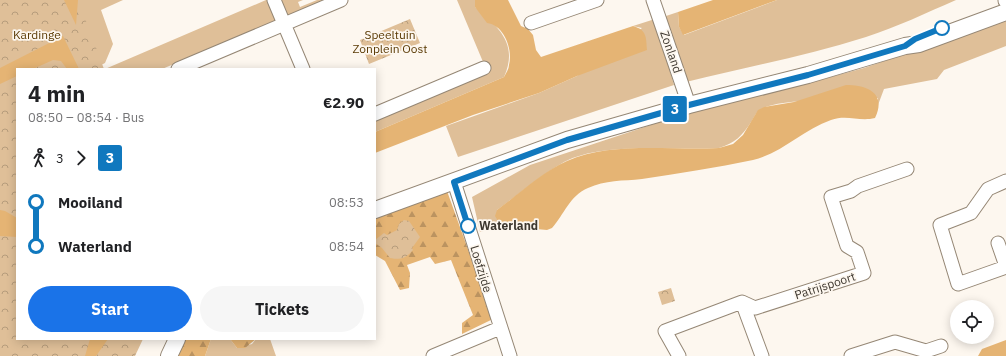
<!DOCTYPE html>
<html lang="en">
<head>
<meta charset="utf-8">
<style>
	body { margin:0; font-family:"IBM Plex Sans",sans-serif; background:#f6f6f6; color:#202124; height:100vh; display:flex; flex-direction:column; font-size:15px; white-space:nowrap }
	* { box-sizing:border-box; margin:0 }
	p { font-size:13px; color:#757577 }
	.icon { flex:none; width:22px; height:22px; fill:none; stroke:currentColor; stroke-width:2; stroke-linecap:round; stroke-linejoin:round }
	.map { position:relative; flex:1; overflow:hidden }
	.panel { position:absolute; left:16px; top:68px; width:360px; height:272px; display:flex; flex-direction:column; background:#fff; border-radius:0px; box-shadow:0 2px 10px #0003 }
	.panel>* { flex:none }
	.badge { padding:0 8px; border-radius:3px; font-size:14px; line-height:26px }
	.fabs { position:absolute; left:950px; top:300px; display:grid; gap:8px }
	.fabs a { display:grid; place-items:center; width:44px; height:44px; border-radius:50%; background:#fff; box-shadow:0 2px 10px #0003; font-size:20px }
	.map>.badge { position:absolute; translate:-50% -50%; box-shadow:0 0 0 2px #fff }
	.legs { display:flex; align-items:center; gap:6px; height:44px; padding:0 12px; font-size:13px }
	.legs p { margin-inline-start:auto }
	.headline { display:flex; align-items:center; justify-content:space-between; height:68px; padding:0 12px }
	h1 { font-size:22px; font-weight:800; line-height:30px }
	.button { display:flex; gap:8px; margin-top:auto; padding:8px 12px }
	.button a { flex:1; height:46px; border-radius:24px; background:#1a73e8; color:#fff; font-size:16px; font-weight:800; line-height:46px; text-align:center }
	.button a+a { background:#f6f6f6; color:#202124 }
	ul { padding:0 12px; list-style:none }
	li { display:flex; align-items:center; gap:14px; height:44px; font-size:15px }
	li i { display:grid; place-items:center; width:6px; height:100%; margin:0 5px; background:currentColor }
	li i::after { content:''; width:10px; height:10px; margin:-5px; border:3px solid; border-radius:50%; background:#fff }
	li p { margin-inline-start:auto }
	li:first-child i { background:linear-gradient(#0000 50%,currentColor 0) }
	li:last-child i { background:linear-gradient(currentColor 50%,#0000 0) }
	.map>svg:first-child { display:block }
	.grass { fill:#dfbf98 }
	.forest { fill:url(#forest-firs) }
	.park { fill:url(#park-crowns) }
	.water { fill:#e5b474 }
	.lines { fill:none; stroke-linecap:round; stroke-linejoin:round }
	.minor-casing { stroke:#958775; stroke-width:15 }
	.tertiary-casing { stroke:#958775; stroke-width:18 }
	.minor { stroke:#fff; stroke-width:13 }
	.tertiary { stroke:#fff; stroke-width:16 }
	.line-1-casing { stroke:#fff; stroke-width:9 }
	.line-1 { stroke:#1078be; stroke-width:6 }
	.stop-1-dot { fill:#fff; stroke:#1078be; stroke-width:2 }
	.labels { text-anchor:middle; stroke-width:3.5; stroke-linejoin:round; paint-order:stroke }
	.park-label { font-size:12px; fill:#5a3a04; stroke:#fdf7ef }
	.street-label { font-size:12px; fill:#3d372f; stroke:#fdf7ef }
	.stop-label { font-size:12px; font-weight:bold; fill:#3d372f; stroke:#fdf7ef; text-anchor:start }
</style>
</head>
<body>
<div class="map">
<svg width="1006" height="356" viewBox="0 0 1006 356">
	<defs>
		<pattern id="forest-firs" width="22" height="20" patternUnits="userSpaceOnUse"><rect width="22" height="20" fill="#e5b474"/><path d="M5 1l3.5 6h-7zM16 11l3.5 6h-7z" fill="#bb9360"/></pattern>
		<pattern id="park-crowns" width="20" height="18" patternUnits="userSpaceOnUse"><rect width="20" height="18" fill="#dfbf98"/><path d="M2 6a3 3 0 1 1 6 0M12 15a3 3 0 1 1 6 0" fill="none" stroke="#b69c7c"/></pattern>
	</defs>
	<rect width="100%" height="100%" fill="#fdf7ef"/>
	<path class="grass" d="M78 0H123L101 10 113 44 105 63 93 69 76 10Z
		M266 0H268L277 21 162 69H105Z
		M280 0H303L298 2 300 7 317 0H327L287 17Z
		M457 0H475V7C498 27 519 43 504 77L375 132V118L486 69Z
		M777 0H956C926 13 897 27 866 37 807 56 746 67 686 82L666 16 678 12 679 27 684 35Z
		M655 19 674 85 458 157 446 126 539 93 577 76 642 28 633 26Z
		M1006 19V46L944 70 937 79 884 89 878 105V98C854 99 776 98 760 110 756 112 754 118 751 122 742 136 735 143 719 148 675 151 603 141 564 162 540 176 519 194 497 210L499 224 501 226 480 232 472 197 530 165 684 114 733 101 779 91 864 68Z
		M211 339H230L237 348 252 344 256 339H270L276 356H205Z"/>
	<path class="forest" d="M447 191 493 319 462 334V323L473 315 451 260 435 264 430 257 407 265 410 273 409 288 400 290 385 261 375 255V219Z
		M182 339H211L205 356H175Z
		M230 339H256L245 348H237Z"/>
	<path class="park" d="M0 0H78L104 69H17V339H143L135 356H0Z
		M410 19 420 43 369 64 360 40Z
		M404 220 409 221 420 237 412 248 413 250C405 259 401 260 390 258L382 248 375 243V240L384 233 387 235 397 230 399 224Z
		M671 288 675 301 662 305 658 292Z"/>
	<path class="water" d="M64 0H78L76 25Z
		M475 0H508L521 26 528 29 533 35 536 50 541 57 633 26C647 30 646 37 647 50L577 76 539 93 473 115 375 153V132L504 77C506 73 509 69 509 65 513 49 504 25 487 23L475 7Z
		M713 0H777L683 35 679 27 678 12Z
		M63 36 79 69H67L61 61 53 60 33 69H17V76L0 84V68Z
		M846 85C867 85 887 93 875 118 859 122 847 114 831 120 803 130 782 153 753 160 716 168 679 173 642 179 623 181 605 180 588 188 570 195 564 215 552 228L547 230 501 226 495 216 497 210C519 194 542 172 567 161 612 141 671 151 719 148L733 144 743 135 758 110 764 107 794 102Z
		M0 210 5 211 17 218V237L0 236Z
		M90 339H108L96 356H85Z
		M1006 340V356H978L982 349Z"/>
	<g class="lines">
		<g class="minor-casing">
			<path id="minor" d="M274 0 303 69
				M653 0 689 105
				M1005 0V1
				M531 23 597 0
				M178 69 341 0
				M375 114 484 68
				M1006 181 988 189 971 213 940 225 958 284 1006 267
				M454 182 510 356
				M998 243 1006 266
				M742 302 762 356
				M433 356 500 328
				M679 356 665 331 742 302 755 308 864 273 857 252 847 246 831 197 851 191 858 186 907 169
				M851 356 895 342 926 351 941 346"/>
		</g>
		<g class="tertiary-casing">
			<path id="tertiary" d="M375 210 567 140 689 105 808 75 905 46 919 44 1006 12
				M169 356 177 339"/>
		</g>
		<use href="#minor" class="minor"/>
		<use href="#tertiary" class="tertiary"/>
	</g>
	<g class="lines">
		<g class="line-1-casing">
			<path id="line-1" d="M468 226 454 182 567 140 689 105 808 75 905 46 915 39 942 28"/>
		</g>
		<use href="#line-1" class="line-1"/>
	</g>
	<g class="stop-1-dot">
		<circle cx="942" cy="28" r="7"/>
		<circle cx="468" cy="226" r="7"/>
	</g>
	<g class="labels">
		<g class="park-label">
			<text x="37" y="39">Kardinge</text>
			<text x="390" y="39">Speeltuin<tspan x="390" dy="14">Zonplein Oost</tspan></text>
		</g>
		<g class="street-label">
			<text transform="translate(671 52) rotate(71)" y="4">Zonland</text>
			<text transform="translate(481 269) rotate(73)" y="4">Loefzijde</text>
			<text transform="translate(825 286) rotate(-18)" y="4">Patrijspoort</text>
		</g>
		<g class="stop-label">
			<text x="479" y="230">Waterland</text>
		</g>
	</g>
</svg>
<div class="fabs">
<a><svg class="icon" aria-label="locate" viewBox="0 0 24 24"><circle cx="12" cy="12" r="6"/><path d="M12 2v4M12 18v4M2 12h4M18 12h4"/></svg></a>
</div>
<b class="badge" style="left:675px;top:109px;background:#1078be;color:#fff">3</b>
<section class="panel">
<div class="headline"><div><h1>4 min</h1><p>08:50 – 08:54 · Bus</p></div><b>€2.90</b></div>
<div class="legs"><svg class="icon" aria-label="walk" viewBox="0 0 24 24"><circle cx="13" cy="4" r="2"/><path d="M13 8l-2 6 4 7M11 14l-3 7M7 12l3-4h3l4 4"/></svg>3<svg class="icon" aria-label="forward" viewBox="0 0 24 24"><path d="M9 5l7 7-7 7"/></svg><b class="badge" style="background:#1078be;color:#fff">3</b></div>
<ul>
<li><i style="color:#1078be"></i><b>Mooiland</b><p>08:53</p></li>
<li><i style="color:#1078be"></i><b>Waterland</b><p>08:54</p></li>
</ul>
<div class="button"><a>Start</a><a>Tickets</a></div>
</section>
</div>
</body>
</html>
